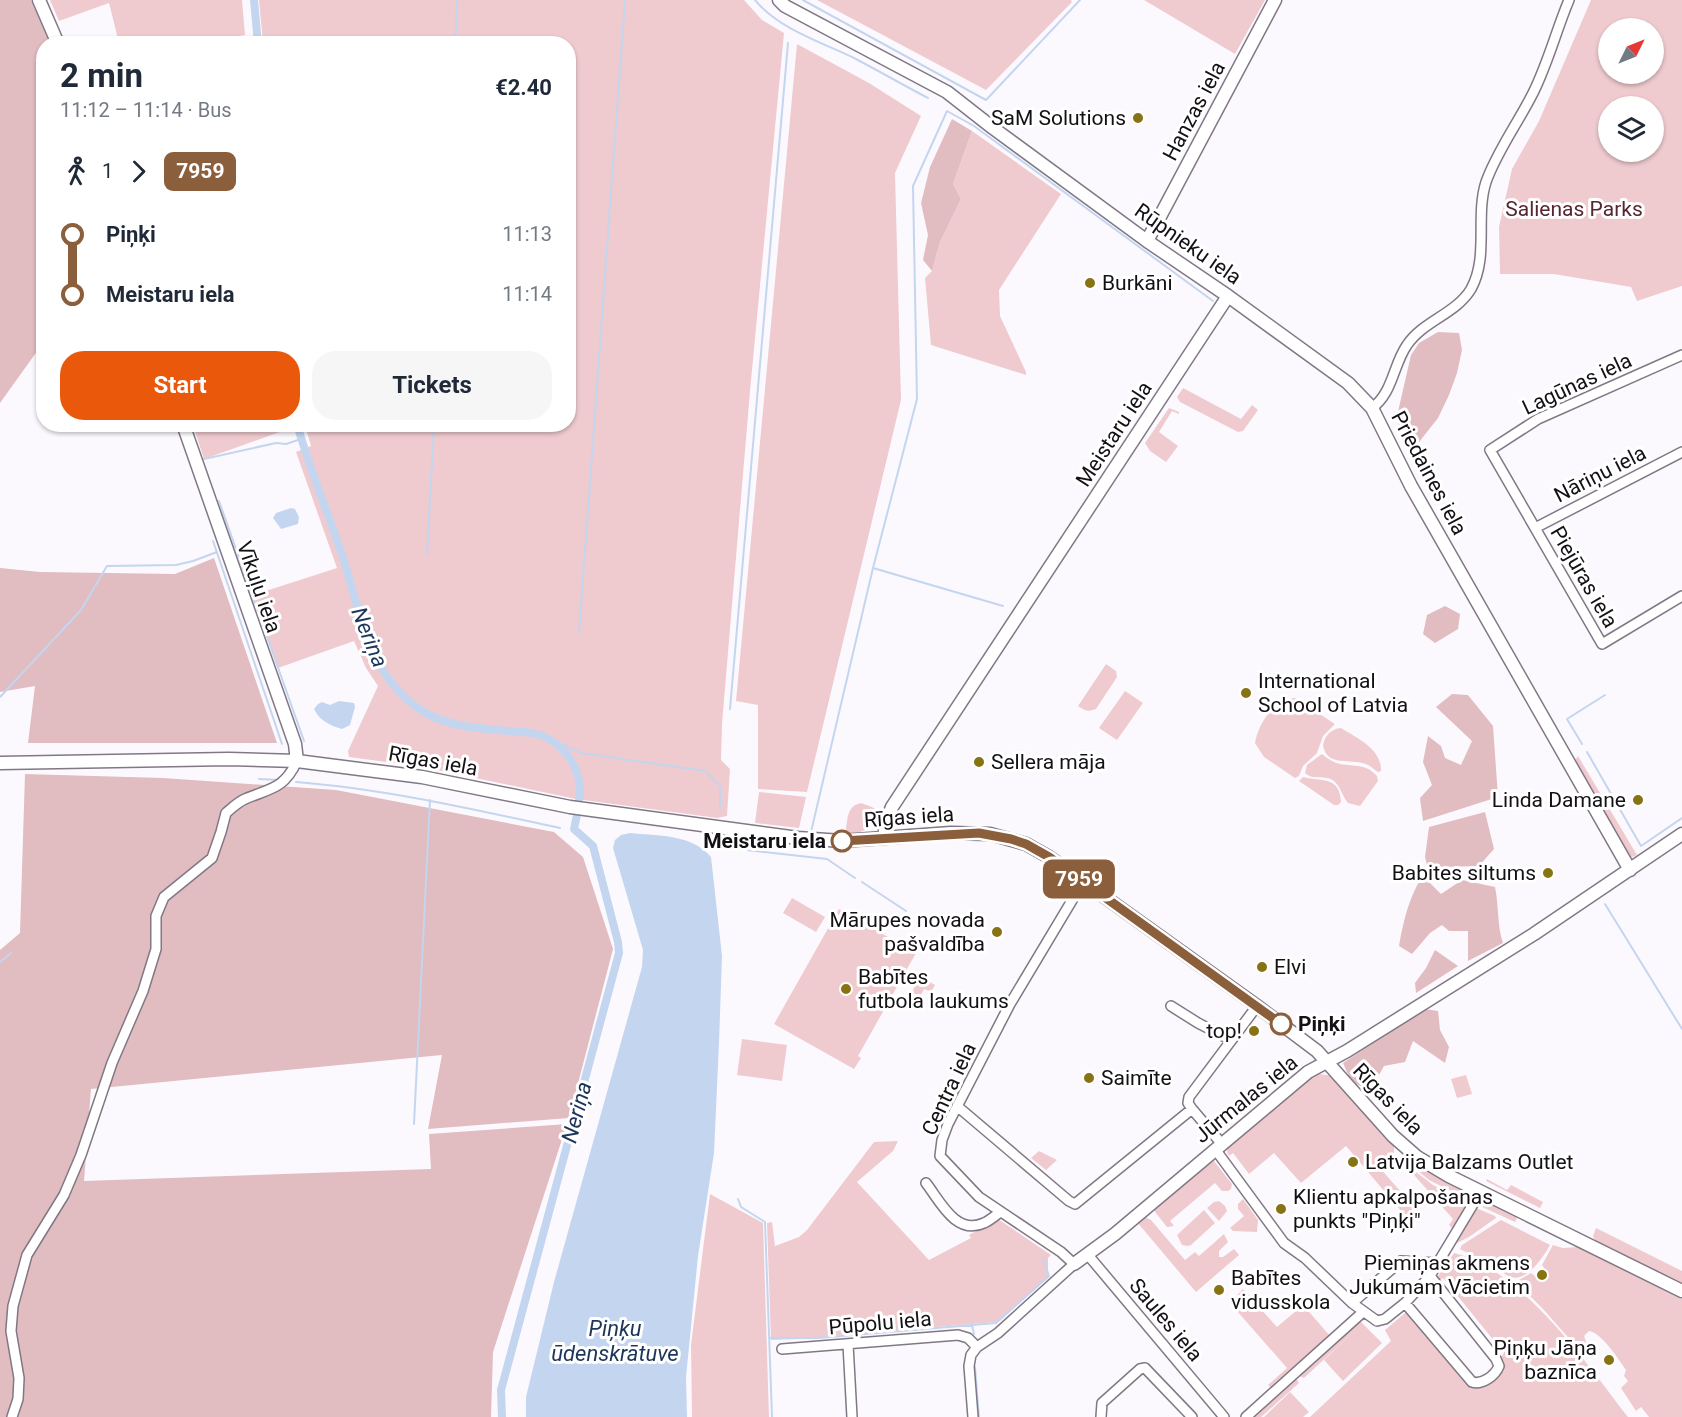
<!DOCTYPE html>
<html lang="en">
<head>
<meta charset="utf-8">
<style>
	body { margin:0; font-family:Roboto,sans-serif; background:#f6f6f7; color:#1f2937; height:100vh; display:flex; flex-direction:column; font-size:22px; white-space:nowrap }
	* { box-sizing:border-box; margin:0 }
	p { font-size:20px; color:#747a83 }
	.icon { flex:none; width:33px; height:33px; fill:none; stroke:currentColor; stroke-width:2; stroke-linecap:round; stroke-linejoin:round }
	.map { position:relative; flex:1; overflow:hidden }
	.panel { position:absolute; left:36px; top:36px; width:540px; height:396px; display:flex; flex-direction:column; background:#fff; border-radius:24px; box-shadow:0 2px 4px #0004 }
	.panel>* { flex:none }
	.badge { padding:0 12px; border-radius:9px; font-size:21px; line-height:39px }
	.needle { width:39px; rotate:47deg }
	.buttons { position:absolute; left:1598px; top:18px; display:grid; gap:12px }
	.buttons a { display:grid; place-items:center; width:66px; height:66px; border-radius:50%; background:#fff; box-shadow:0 2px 4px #0004; font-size:30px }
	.map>.badge { position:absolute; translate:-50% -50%; box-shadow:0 0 0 3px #fff }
	.legs { display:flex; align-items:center; gap:9px; height:66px; padding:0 24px; font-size:20px }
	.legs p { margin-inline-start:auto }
	.head { display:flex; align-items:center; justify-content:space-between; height:102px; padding:0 24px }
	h1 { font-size:33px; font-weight:700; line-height:45px }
	.cta { display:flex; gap:12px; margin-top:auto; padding:12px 24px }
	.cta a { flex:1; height:69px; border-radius:24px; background:#ea580c; color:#fff; font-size:24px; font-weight:700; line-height:69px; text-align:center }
	.cta a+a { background:#f6f6f7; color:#1f2937 }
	ul { padding:0 24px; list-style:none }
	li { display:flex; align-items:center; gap:21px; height:60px; font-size:22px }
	li i { display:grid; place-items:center; width:9px; height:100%; margin:0 8px; background:currentColor }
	li i::after { content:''; width:15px; height:15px; margin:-8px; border:4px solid; border-radius:50%; background:#fff }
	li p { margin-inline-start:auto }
	li:first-child i { background:linear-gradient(#0000 50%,currentColor 0) }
	li:last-child i { background:linear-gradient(currentColor 50%,#0000 0) }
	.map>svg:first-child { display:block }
	.green { fill:#efcbcf; fill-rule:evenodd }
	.forest { fill:#e1bcc0 }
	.water { fill:#c4d5f0 }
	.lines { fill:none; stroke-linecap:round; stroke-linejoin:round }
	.stream { stroke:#c4d5f0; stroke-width:2 }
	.canal { stroke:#c4d5f0; stroke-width:8 }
	.street-casing { stroke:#807884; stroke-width:12 }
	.secondary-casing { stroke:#807884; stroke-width:15 }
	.street { stroke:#fff; stroke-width:9 }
	.secondary { stroke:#fff; stroke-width:12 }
	.line-1-casing { stroke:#fff; stroke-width:14 }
	.line-1 { stroke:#8b5e3c; stroke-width:9 }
	.poi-dot { fill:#877214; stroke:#fff; stroke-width:2 }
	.stop-1-dot { fill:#fff; stroke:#8b5e3c; stroke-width:3 }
	.labels { text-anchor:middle; stroke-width:6; stroke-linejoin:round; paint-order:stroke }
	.street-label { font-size:21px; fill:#141115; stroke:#fff }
	.poi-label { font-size:21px; fill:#141115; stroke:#fff; text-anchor:start }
	.park-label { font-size:21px; fill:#57262e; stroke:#fff }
	.stop-label { font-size:21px; font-weight:bold; fill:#141115; stroke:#fff; text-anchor:end }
	.water-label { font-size:22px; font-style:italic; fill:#1d355a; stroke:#fff }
</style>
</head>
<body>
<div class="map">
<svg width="1682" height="1417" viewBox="0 0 1682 1417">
	<rect width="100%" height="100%" fill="#fcf9fe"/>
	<path class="green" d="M50 0H242L245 35 200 43H119L109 3 59 21Z
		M259 0H744L762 20 784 33 750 391 722 724 721 760 730 769 727 816 717 818 576 799 423 767 349 757 348 751 378 686 366 668 354 641 278 668 253 595 337 568 296 452 311 446 305 425 568 424V44L263 43Z
		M817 0H1071L1072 2 986 90Z
		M1144 0H1265L1235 54Z
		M1591 0H1682V286L1637 301 1631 287 1554 274H1500L1499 227 1512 169 1539 121ZM1653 28V74H1608V28ZM1653 106V152H1608V106Z
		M797 44 869 83 921 116 895 173 901 400 807 792 758 789V705L736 701Z
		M972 131 1061 194 999 290 1000 316 1026 372V375L931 345 925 278 932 271 940 242 961 199 953 184Z
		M1183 388 1241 419 1252 405 1258 410 1243 431 1238 432 1180 402 1177 397Z
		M1169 408 1179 412V414L1172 411 1159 432 1178 446 1166 462 1150 451 1145 443Z
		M290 424 291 428 204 459 193 425Z
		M1106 664 1116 671 1117 677 1096 709C1088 712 1085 711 1078 706Z
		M1125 691 1143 703 1117 740 1099 728Z
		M1295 698 1335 724 1323 736 1317 753 1303 766 1299 776 1295 778 1264 757 1255 743C1258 724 1275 698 1295 698Z
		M1341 728C1357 738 1382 749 1381 771L1378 772C1373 769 1369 764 1362 763 1347 759 1326 766 1323 745 1325 735 1331 729 1341 728Z
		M1322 754C1327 758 1332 762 1340 764 1355 767 1365 763 1377 776L1378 781 1360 806 1348 803C1342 796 1341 787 1334 781 1325 774 1313 781 1305 773L1307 765Z
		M1578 756 1637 855 1632 857 1627 856 1575 767V760Z
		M1303 777C1320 782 1340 775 1341 802L1338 805H1334L1299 781Z
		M759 792 806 797 799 828 755 823Z
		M861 803C871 807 881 808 882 820 868 825 868 833 849 834L846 829C848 817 847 806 861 803Z
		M792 898 825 917 816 932 783 913Z
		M839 909 916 953 858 1056 861 1058 854 1069 774 1024Z
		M920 976 935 985 931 992 924 989 920 997 912 992Z
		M742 1039 787 1045 782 1081 737 1075Z
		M1320 1074 1333 1076 1394 1144V1154L1379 1167 1416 1209 1407 1218 1346 1146 1301 1183 1274 1153 1249 1174 1233 1153 1229 1156 1227 1152 1228 1145 1315 1075Z
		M1466 1075 1472 1094 1457 1098 1451 1079Z
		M898 1141 893 1151 857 1182 929 1260 971 1238 969 1235 998 1219 1051 1255 1048 1258V1278L996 1322 800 1339 771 1340 767 1223 772 1222 775 1246 799 1237 807 1230 874 1142Z
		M1039 1151 1057 1160 1046 1170 1031 1158Z
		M1410 1159 1470 1191 1472 1195 1471 1201 1429 1180 1406 1161Z
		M1208 1161 1210 1164 1214 1161 1232 1184 1231 1189 1228 1191H1222L1215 1183 1170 1221 1174 1226 1167 1227 1155 1212V1207Z
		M1404 1163 1433 1185 1469 1204 1454 1228H1452L1449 1225 1453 1219 1407 1167 1401 1169Z
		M1487 1179 1507 1190 1511 1185 1543 1202 1540 1208 1486 1181Z
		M710 1194 763 1223 769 1417H692L691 1345Z
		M1243 1199 1258 1220 1257 1232 1233 1231 1230 1228 1244 1216 1238 1209V1204Z
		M1486 1200 1518 1216 1515 1222 1478 1205Z
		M1219 1201 1225 1206 1227 1211 1219 1221 1207 1208 1214 1202Z
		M1476 1208 1495 1216 1496 1218 1469 1237 1453 1245Z
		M1204 1210 1215 1223 1191 1245 1188 1246 1182 1245 1177 1235Z
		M1145 1217 1151 1220 1185 1260 1195 1252 1199 1256 1224 1234 1228 1242 1219 1251V1257H1223L1234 1249 1239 1255 1196 1292 1137 1222Z
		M1501 1220 1550 1245C1544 1256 1527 1282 1511 1277 1504 1275 1497 1268 1491 1264 1481 1258 1470 1255 1460 1249L1462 1245Z
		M1596 1228 1682 1271V1286L1596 1243 1593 1236Z
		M1553 1245 1563 1248 1579 1247 1682 1299V1417H1649L1641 1407 1636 1411 1621 1388 1628 1381 1624 1376 1626 1370C1619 1360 1602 1333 1589 1331L1584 1336 1588 1347 1581 1352 1543 1309 1521 1287 1519 1280 1531 1273 1540 1280 1547 1277V1272L1542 1265Z
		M1454 1253C1522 1269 1587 1364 1628 1417H1310L1391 1341 1385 1330 1405 1313H1409L1470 1386 1481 1388C1495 1382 1507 1373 1501 1357L1504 1353 1443 1278 1438 1281 1436 1279Z
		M1243 1289 1277 1327 1303 1305 1331 1337 1273 1390 1268 1385 1287 1368 1230 1303Z
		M1360 1321 1382 1343 1343 1381 1324 1360 1361 1325 1304 1378 1299 1376Z
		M1294 1378H1296L1299 1383 1261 1417H1251Z
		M1290 1392 1309 1412 1303 1417H1264Z"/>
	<path class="forest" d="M0 0H31L50 43 44 44 43 343 0 403Z
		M952 119 972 131 953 184 961 199 940 242 932 271 923 260 928 235 921 203 930 167Z
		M1438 332 1459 333 1462 350 1457 373 1449 395 1438 418 1412 451 1401 436 1397 416 1411 355 1419 343Z
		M214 558 277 743H28L35 686 0 692V568L40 572 175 574Z
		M1445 606 1460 614 1458 629 1435 643 1423 634 1427 615Z
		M1452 694 1468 695 1493 726 1498 797 1423 821 1420 798 1432 785 1423 762 1428 736 1441 746 1445 758 1461 765 1472 741 1436 707Z
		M25 774 163 778 336 790 554 832 583 857 613 949 569 1118 428 1129 442 1055 91 1089 84 1181 431 1169 429 1134 567 1124 493 1352 491 1417H0V950L20 933Z
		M1485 812 1494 849 1479 866 1443 867 1428 881 1441 894 1462 880 1495 887C1499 906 1497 926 1503 943L1468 961V931H1449L1442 925 1430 933 1412 954 1399 946C1404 919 1410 891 1428 869L1425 857 1429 827Z
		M1435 950 1458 966 1416 993 1415 983 1426 968Z
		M1425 1009 1438 1011 1440 1030 1449 1047 1445 1063 1413 1041 1405 1062 1384 1066 1370 1091 1351 1081 1343 1063Z"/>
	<path class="water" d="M291 508 295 509 299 517 298 524 281 529 273 518 276 513Z
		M339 701 354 703 355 707 350 725 342 729C329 725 320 721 314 709L318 704 322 702 330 705Z
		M630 833C658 836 692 834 711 857L722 956 719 1043 714 1153 698 1256 686 1377 687 1417H526V1397L554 1282 642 967 643 950 613 848 615 840 621 835Z"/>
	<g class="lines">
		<path class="stream" d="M755 0C779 29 821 42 854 58 879 71 903 85 928 98
			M803 0 986 100 1080 0
			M455 44 457 0
			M204 459 276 443 286 444 301 439
			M219 501 304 741
			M213 541 282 744
			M427 554 434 424
			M873 568 1003 606
			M579 633 625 0
			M0 697 81 610 107 566 176 565 193 561 217 552
			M730 709 788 43
			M550 739 581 753 705 771 720 786V808
			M1582 744 1567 719 1605 695
			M1587 752 1641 846 1682 818
			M259 779 280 780
			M296 782C385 789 472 809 560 828
			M811 832 873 568 917 399 913 186 947 111 974 126 1213 301
			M728 848 827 859 855 878
			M862 882 906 911
			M1605 904 1682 1029
			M0 962 11 953
			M414 1124 430 800
			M738 1199 741 1207 765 1222 772 1417
			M972 1325 974 1334
			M769 1338H818L996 1323 1049 1276 1043 1258
			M975 1367 979 1417"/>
		<path class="canal" d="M254 0 258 44
			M297 424C309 467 326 508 340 549 360 605 364 667 415 706 442 727 477 728 510 731 519 732 529 732 537 734 566 743 584 772 579 801
			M502 1417 501 1390 619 953 618 942 593 846 574 829 577 815"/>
		<g class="street-casing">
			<path id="street" d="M1682 355 1538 419 1490 450 1602 644 1682 596
				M1372 408C1393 393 1393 365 1407 345 1423 321 1456 314 1471 289 1489 257 1475 216 1486 182 1497 151 1518 123 1533 93 1548 63 1556 31 1569 0
				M1535 528 1682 452
				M1171 1006 1198 1023 1231 1040
				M957 1106 1069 1201 1075 1204 1192 1109 1221 1143
				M1192 1109 1188 1103 1189 1097 1257 1006
				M1215 1149 1284 1243 1305 1258 1352 1303 1377 1321 1385 1319 1405 1303 1430 1276 1481 1191
				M926 1183C940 1201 956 1236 984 1223 989 1221 995 1216 1000 1212
				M1088 1255 1224 1417
				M1352 1303 1401 1261 1437 1263
				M1405 1303 1472 1382C1482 1385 1495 1376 1499 1366L1496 1359 1430 1276
				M848 1344 852 1417
				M782 1349 958 1335 968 1338 977 1347
				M12 1417 18 1399 19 1378 11 1331 13 1306 27 1255 64 1195 81 1155 112 1063 143 991 156 949V916L164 897 212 858 221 832 226 813C232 808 238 802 245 799 271 788 284 789 297 761
				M973 1417 969 1366 971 1355 977 1347 998 1333 1074 1264 1061 1252 979 1197 940 1156 942 1140 948 1124 1010 1004 1083 882
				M1101 1417 1102 1403 1140 1369 1145 1368 1192 1417
				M1246 1417 1363 1312"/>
		</g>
		<g class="secondary-casing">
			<path id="secondary" d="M39 0 58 44
				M779 0 785 6 947 92 993 128 1147 241 1228 296 1348 383 1372 408 1411 486 1630 870
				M1147 241 1275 0
				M183 424 295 744 297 761
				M0 763 229 759 297 761 422 777 570 807 798 838 842 841 951 833 990 834 1026 844 1049 857 1257 1006 1317 1051 1393 1136 1417 1157 1449 1176 1682 1291
				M884 838 886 823 892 807 1228 296
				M1074 1264 1115 1234 1308 1072 1347 1051 1534 934 1682 834"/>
		</g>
		<use href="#street" class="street"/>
		<use href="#secondary" class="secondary"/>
	</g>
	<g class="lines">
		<g class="line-1-casing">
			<path id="line-1" d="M842 841 979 833 1011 839 1026 844 1049 857 1281 1024"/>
		</g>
		<use href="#line-1" class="line-1"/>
	</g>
	<g class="poi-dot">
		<circle cx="1138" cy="118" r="6"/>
		<circle cx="1090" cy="283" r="6"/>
		<circle cx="1246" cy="693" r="6"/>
		<circle cx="979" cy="762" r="6"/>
		<circle cx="1638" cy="800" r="6"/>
		<circle cx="1548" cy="873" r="6"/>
		<circle cx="997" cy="932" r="6"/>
		<circle cx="1262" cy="967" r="6"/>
		<circle cx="846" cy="989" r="6"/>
		<circle cx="1254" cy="1031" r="6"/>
		<circle cx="1089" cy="1078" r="6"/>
		<circle cx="1353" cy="1162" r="6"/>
		<circle cx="1281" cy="1209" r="6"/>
		<circle cx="1542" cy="1275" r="6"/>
		<circle cx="1219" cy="1290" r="6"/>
		<circle cx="1609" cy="1360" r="6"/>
	</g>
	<g class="stop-1-dot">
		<circle cx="842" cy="841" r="10"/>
		<circle cx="1281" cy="1024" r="10"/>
	</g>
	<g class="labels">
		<g class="street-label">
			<text transform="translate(1194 111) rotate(-62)" y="7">Hanzas iela</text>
			<text transform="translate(1188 244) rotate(35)" y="7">Rūpnieku iela</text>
			<text transform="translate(1577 384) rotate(-25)" y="7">Lagūnas iela</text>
			<text transform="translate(1114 434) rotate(-57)" y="7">Meistaru iela</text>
			<text transform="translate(1429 473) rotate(62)" y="7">Priedaines iela</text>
			<text transform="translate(1600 474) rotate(-27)" y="7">Nāriņu iela</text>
			<text transform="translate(1584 577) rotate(60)" y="7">Piejūras iela</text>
			<text transform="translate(259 587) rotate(71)" y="7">Vīkuļu iela</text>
			<text transform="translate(433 761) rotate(10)" y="7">Rīgas iela</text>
			<text transform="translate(909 817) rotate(-4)" y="7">Rīgas iela</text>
			<text transform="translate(949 1089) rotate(-65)" y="7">Centra iela</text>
			<text transform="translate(1246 1099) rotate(-39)" y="7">Jūrmalas iela</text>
			<text transform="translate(1388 1099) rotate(46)" y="7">Rīgas iela</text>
			<text transform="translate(1166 1320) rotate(50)" y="7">Saules iela</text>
			<text transform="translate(880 1323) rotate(-5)" y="7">Pūpolu iela</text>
		</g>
		<g class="poi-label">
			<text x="1126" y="125" text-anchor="end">SaM Solutions</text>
			<text x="1102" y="290">Burkāni</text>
			<text x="1258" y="688">International<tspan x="1258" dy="24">School of Latvia</tspan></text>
			<text x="991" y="769">Sellera māja</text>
			<text x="1626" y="807" text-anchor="end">Linda Damane</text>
			<text x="1536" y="880" text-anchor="end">Babites siltums</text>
			<text x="985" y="927" text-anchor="end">Mārupes novada<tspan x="985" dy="24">pašvaldība</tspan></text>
			<text x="1274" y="974">Elvi</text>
			<text x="858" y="984">Babītes<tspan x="858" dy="24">futbola laukums</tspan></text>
			<text x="1242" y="1038" text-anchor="end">top!</text>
			<text x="1101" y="1085">Saimīte</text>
			<text x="1365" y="1169">Latvija Balzams Outlet</text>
			<text x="1293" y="1204">Klientu apkalpošanas<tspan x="1293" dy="24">punkts "Piņķi"</tspan></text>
			<text x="1530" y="1270" text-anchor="end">Piemiņas akmens<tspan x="1530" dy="24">Jukumam Vācietim</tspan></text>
			<text x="1231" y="1285">Babītes<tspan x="1231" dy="24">vidusskola</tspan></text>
			<text x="1597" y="1355" text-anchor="end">Piņķu Jāņa<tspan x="1597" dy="24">baznīca</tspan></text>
		</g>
		<g class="park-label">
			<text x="1574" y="216">Salienas Parks</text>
		</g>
		<g class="stop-label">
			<text x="826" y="848">Meistaru iela</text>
			<text x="1298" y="1031" text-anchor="start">Piņķi</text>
		</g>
		<g class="water-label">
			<text transform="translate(370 637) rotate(68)" y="8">Neriņa</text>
			<text transform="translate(576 1112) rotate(-75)" y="8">Neriņa</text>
			<text x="615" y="1336">Piņķu<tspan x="615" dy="25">ūdenskrātuve</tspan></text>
		</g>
	</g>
</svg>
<div class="buttons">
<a><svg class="needle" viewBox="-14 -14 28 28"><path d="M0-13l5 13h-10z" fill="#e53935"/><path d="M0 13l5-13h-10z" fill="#747a83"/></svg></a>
<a><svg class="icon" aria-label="layers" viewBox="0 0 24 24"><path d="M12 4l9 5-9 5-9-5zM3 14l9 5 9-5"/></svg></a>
</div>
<b class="badge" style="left:1079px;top:879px;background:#8b5e3c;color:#fff">7959</b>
<section class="panel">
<div class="head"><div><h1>2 min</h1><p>11:12 – 11:14 · Bus</p></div><b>€2.40</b></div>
<div class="legs"><svg class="icon" aria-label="walk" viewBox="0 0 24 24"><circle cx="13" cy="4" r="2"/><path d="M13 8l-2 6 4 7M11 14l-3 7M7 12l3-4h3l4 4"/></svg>1<svg class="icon" aria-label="forward" viewBox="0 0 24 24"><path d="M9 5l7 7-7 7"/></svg><b class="badge" style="background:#8b5e3c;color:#fff">7959</b></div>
<ul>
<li><i style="color:#8b5e3c"></i><b>Piņķi</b><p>11:13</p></li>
<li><i style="color:#8b5e3c"></i><b>Meistaru iela</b><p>11:14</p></li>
</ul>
<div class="cta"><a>Start</a><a>Tickets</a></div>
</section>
</div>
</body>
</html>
